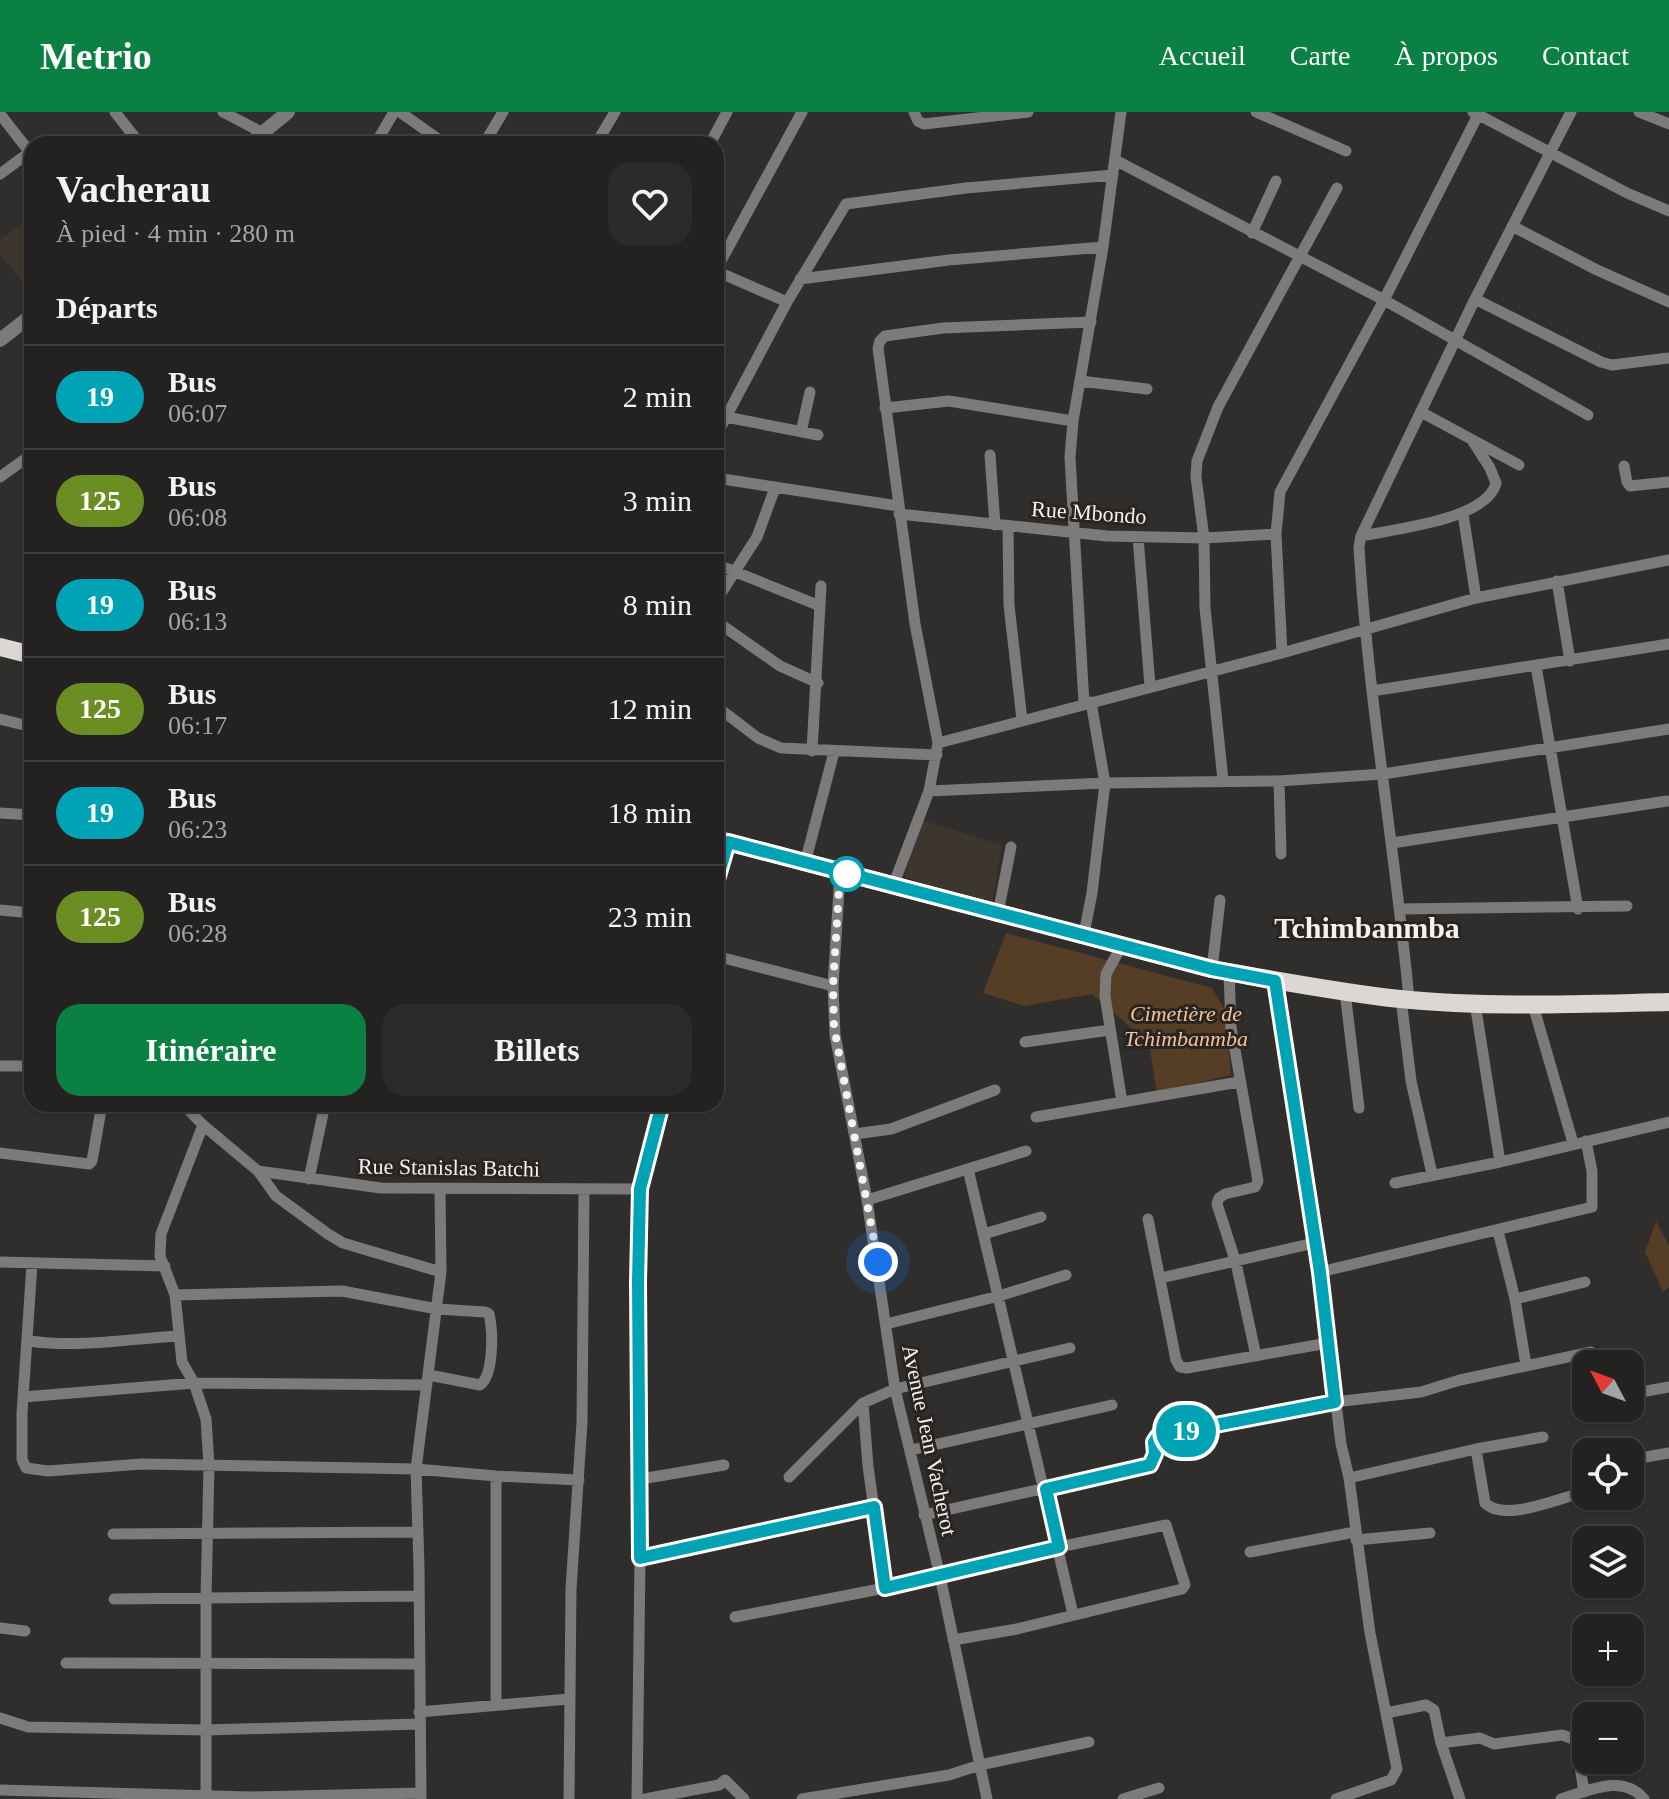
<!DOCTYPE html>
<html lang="fr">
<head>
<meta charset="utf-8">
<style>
	body { margin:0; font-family:Georgia,serif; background:#2c2a2a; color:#f1f3f6; height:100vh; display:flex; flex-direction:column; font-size:30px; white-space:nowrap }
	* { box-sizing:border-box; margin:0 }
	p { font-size:26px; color:#a3a4a5 }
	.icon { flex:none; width:44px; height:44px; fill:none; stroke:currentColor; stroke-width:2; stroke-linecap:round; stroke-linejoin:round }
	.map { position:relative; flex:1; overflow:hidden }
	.side { position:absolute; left:24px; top:24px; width:700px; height:976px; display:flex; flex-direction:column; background:#242221; border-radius:24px; box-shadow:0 2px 6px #0004,0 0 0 2px #413f3f }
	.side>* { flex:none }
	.badge { padding:0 16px; border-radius:26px; font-size:28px; line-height:52px }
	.needle { width:52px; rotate:311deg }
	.controls { position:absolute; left:1572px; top:1238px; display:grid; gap:16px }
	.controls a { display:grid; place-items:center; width:72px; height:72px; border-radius:16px; background:#242221; box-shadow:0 2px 6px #0004,0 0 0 2px #413f3f; font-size:40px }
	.you { position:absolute; width:40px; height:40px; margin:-20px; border:6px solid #fff; border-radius:50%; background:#1a73e8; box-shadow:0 0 0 12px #1a73e833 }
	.map>.badge { position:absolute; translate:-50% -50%; box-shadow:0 0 0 4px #fff }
	h2 { padding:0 32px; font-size:30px; line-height:72px }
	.round { display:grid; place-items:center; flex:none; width:84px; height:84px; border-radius:24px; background:#2c2a2a }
	.overview { display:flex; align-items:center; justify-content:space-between; height:136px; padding:0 32px }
	h1 { font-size:38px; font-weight:600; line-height:60px }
	.action { display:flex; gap:16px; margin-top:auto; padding:16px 32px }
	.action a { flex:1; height:92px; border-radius:24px; background:#0b8043; color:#fff; font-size:32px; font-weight:600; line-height:92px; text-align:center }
	.action a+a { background:#2c2a2a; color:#f1f3f6 }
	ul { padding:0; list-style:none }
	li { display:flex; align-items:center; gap:24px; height:104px; padding:0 32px; border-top:2px solid #413f3f }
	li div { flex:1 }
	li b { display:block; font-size:30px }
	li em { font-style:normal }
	li .badge { min-width:88px; font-weight:700; text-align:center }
	header { display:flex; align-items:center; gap:48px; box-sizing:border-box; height:112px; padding:0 40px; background:#0b8043; color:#fff }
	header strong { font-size:38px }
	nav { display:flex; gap:44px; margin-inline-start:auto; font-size:28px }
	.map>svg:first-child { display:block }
	.built { fill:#3d362f }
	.green { fill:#563d26 }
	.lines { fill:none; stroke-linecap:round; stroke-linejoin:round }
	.minor { stroke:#7c7b7a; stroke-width:11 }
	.tertiary { stroke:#7c7b7a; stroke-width:14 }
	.trunk { stroke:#dad7d4; stroke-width:18 }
	.line-casing { stroke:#fff; stroke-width:18 }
	.line { stroke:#00a3b4; stroke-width:12 }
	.walk { stroke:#f4f2f1; stroke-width:8; stroke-dasharray:0 14.4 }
	.stop-dot { fill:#fff; stroke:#00a3b4; stroke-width:4 }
	.labels { text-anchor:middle; stroke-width:6; stroke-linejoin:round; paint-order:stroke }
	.street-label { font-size:22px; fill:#f4f2f1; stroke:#272422 }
	.park-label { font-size:22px; font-style:italic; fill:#f7c295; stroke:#272422 }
	.district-label { font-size:30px; font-weight:bold; fill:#f4f2f1; stroke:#272422 }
</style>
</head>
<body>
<header>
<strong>Metrio</strong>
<nav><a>Accueil</a><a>Carte</a><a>À propos</a><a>Contact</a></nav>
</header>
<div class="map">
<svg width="1669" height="1687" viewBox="0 0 1669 1687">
	<rect width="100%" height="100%" fill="#302e2c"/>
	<path class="built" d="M20 113 32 128V182L0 142V128Z
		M921 708 1002 733 992 793 904 765Z"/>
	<path class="green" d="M1006 821 1212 876 1225 898 1231 963 1157 981 1149 931 1092 882 1024 894 983 881Z
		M1656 1109 1669 1134V1175L1663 1180 1645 1140Z"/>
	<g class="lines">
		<path class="minor" d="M115 0 140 32
			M223 0 263 21
			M400 0 445 32
			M914 0 918 9 924 12 1028 0
			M1256 0 1346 39
			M1473 0 1627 81 1669 99
			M1639 0 1669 12
			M0 2 32 43
			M380 24 394 0
			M484 32 503 0
			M596 32 615 0
			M710 32 727 0
			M1115 48 1384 188 1588 303
			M0 62 30 40
			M1512 114 1597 158 1669 190
			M1252 121 1276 69
			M716 158 802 0
			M716 159 787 190
			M800 167 949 148 1103 135
			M1475 187 1601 250 1612 253 1669 246
			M1080 269 1147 277
			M885 296 949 289 1073 309
			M1421 300 1519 353
			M726 305 818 323
			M801 320 810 280
			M716 324 787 190 846 92 966 76 1113 63
			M990 343 995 413
			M1624 354 1627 370 1630 374 1669 370
			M0 365 32 342
			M716 366 898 394
			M899 402 1107 424 1204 426 1276 422
			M1463 402 1476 486
			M1008 414 1009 493 1022 608
			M1361 424C1394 417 1487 408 1496 371L1490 356 1472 328
			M1138 425 1150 574
			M716 452 820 494
			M1557 469 1570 549
			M716 489 757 425 775 376
			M716 509 780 554 818 571
			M1282 541 1276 422 1280 380 1384 188 1478 3
			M1536 554 1578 797
			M1372 579 1669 532
			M1084 592 1070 345 1073 309 1103 135 1121 0
			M716 594 758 626 781 636 937 643
			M0 607 32 615
			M938 631 1282 541 1476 486 1669 448
			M812 639 821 474
			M1223 668 1205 496 1204 426 1196 365 1197 349 1218 295 1337 76
			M1279 669 1281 742
			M929 679 1105 671 1279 669 1383 662 1669 617
			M0 701 32 703
			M1392 731 1667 689
			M805 751 834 640
			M840 761 833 874 835 923 867 1088 895 1277 940 1464 987 1687
			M716 771 728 730
			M893 774 929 679 938 631 915 512 878 236 880 229 885 224 943 216 1091 210
			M1401 797 1627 794
			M0 798 32 801
			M998 801 1011 735
			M1084 822 1092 781 1105 671 1091 590
			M1122 833 1106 862 1105 884 1122 990
			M716 844 833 874
			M1212 857 1220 788
			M1229 860 1231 915 1258 1069 1255 1075 1225 1082 1219 1086 1217 1092 1236 1151 1256 1244
			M1275 869 1320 1160 1341 1332 1349 1366 1370 1521 1397 1657 1391 1668 1336 1687
			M1345 880 1359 996
			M1401 887 1411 969 1432 1062
			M1409 887C1395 736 1368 587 1359 435L1361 424 1475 187 1571 0
			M1475 891 1500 1050
			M1533 893 1573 1031
			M1025 930 1110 918
			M0 954H32
			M31 954 32 910
			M183 992 203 1013 258 1059 276 1084 328 1122 343 1131 441 1160
			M1036 1005 1239 970
			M203 1013 161 1122 160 1144 175 1183 182 1250 194 1271 206 1307 209 1354 206 1486V1687
			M855 1022 891 1017 995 978
			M0 1041 89 1052 92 1049 102 992
			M968 1057 1073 1502
			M258 1059 381 1076 640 1077
			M309 1067 325 992
			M1395 1071 1500 1050 1669 1010
			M867 1088 1026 1039
			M1148 1107 1176 1248 1180 1255 1187 1256 1328 1231
			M1498 1119 1515 1187 1526 1253
			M984 1122 1041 1105
			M0 1150 165 1154
			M32 1152 22 1301V1347L26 1356 48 1359 142 1352 416 1357 496 1364 579 1368
			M1320 1160 1592 1095V1059L1586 1029
			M1161 1166 1314 1131
			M175 1183 342 1179 437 1197 485 1200 489 1202C493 1219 494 1263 480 1273L429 1263
			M1515 1187 1585 1170
			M886 1212 999 1184 1066 1163
			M29 1229C79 1236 128 1227 178 1224
			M1630 1282 1669 1275
			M23 1285 194 1271 427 1273
			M863 1291 868 1354 885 1476
			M1476 1337 1485 1391C1504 1410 1554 1388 1578 1382
			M911 1338 1112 1293
			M1640 1346 1669 1341
			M496 1364V1592
			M789 1365 863 1291 895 1277 1070 1236
			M1349 1366 1476 1337 1543 1325
			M641 1367 724 1353
			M924 1403 1150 1353 1155 1342 1154 1330 1158 1324 1335 1290 1421 1280 1460 1268 1591 1240
			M113 1422 418 1420
			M1356 1428 1430 1421
			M1250 1440 1355 1420
			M640 1446 682 1439 874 1395
			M114 1487 419 1484
			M735 1505 885 1476 1059 1435 1166 1413 1185 1473 1182 1477 1017 1517 953 1528
			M0 1516 25 1519
			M66 1551 419 1552
			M419 1600 569 1587
			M1386 1601 1426 1593 1434 1598 1441 1631 1460 1687
			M0 1606 28 1615 206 1618 419 1612
			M1441 1631 1480 1626 1494 1632 1562 1623 1576 1628 1584 1680
			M0 1678 250 1685 421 1681
			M421 1687 419 1455 416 1357 441 1160 440 1077
			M569 1687 571 1477 582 1310 584 1078
			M637 1687 641 1367 638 1170 640 1077 662 992
			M645 1687 719 1673 725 1668 744 1687
			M802 1687 949 1663 980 1653 1089 1630
			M1123 1687 1159 1676
			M1561 1687C1589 1679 1622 1661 1644 1687"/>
		<path class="tertiary" d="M249 32 288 0
			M0 228 32 203"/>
		<path class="trunk" d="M0 535 32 543
			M716 727 1212 857C1275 868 1336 880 1400 887 1489 896 1579 892 1669 890"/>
	</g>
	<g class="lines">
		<g class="line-casing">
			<path id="line" d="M662 992 640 1077 638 1170 640 1446 874 1395 885 1476 1059 1435 1046 1377 1150 1353 1155 1342 1154 1330 1158 1324 1335 1290 1320 1160 1275 869 1212 857 728 730 716 771"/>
		</g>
		<use href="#line" class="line"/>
		<path class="walk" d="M847 762 840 761 833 874 834 915 878 1150"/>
	</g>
	<circle class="stop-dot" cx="847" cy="762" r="16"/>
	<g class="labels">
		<g class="street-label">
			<text transform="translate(1089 400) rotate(4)" y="8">Rue Mbondo</text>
			<text transform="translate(449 1055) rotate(1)" y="8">Rue Stanislas Batchi</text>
			<text transform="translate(930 1328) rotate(78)" y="8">Avenue Jean Vacherot</text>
		</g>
		<g class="park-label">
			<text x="1186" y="909">Cimetière de<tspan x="1186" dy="25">Tchimbanmba</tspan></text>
		</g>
		<g class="district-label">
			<text x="1367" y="826">Tchimbanmba</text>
		</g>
	</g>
</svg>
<div class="controls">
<a><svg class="needle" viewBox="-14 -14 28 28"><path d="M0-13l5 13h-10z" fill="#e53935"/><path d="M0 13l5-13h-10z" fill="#a3a4a5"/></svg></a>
<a><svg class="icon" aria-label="locate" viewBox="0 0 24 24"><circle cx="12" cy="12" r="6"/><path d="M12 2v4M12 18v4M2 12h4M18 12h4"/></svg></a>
<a><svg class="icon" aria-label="layers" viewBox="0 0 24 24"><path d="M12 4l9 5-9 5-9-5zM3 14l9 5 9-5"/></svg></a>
<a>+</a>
<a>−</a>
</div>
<div class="you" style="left:878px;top:1150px"></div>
<b class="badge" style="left:1186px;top:1319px;background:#00a3b4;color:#fff">19</b>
<section class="side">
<div class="overview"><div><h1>Vacherau</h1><p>À pied · 4 min · 280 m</p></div><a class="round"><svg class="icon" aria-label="heart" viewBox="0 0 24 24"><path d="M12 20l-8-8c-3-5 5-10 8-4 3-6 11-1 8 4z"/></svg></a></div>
<h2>Départs</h2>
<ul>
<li><span class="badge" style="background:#00a3b4;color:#fff">19</span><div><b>Bus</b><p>06:07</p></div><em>2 min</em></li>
<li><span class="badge" style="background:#6b8e23;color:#fff">125</span><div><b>Bus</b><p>06:08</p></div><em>3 min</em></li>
<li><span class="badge" style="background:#00a3b4;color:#fff">19</span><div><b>Bus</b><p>06:13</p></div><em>8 min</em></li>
<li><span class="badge" style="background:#6b8e23;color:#fff">125</span><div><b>Bus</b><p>06:17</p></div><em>12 min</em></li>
<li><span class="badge" style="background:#00a3b4;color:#fff">19</span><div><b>Bus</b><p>06:23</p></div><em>18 min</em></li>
<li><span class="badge" style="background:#6b8e23;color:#fff">125</span><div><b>Bus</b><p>06:28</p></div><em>23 min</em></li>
</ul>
<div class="action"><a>Itinéraire</a><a>Billets</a></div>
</section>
</div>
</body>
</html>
